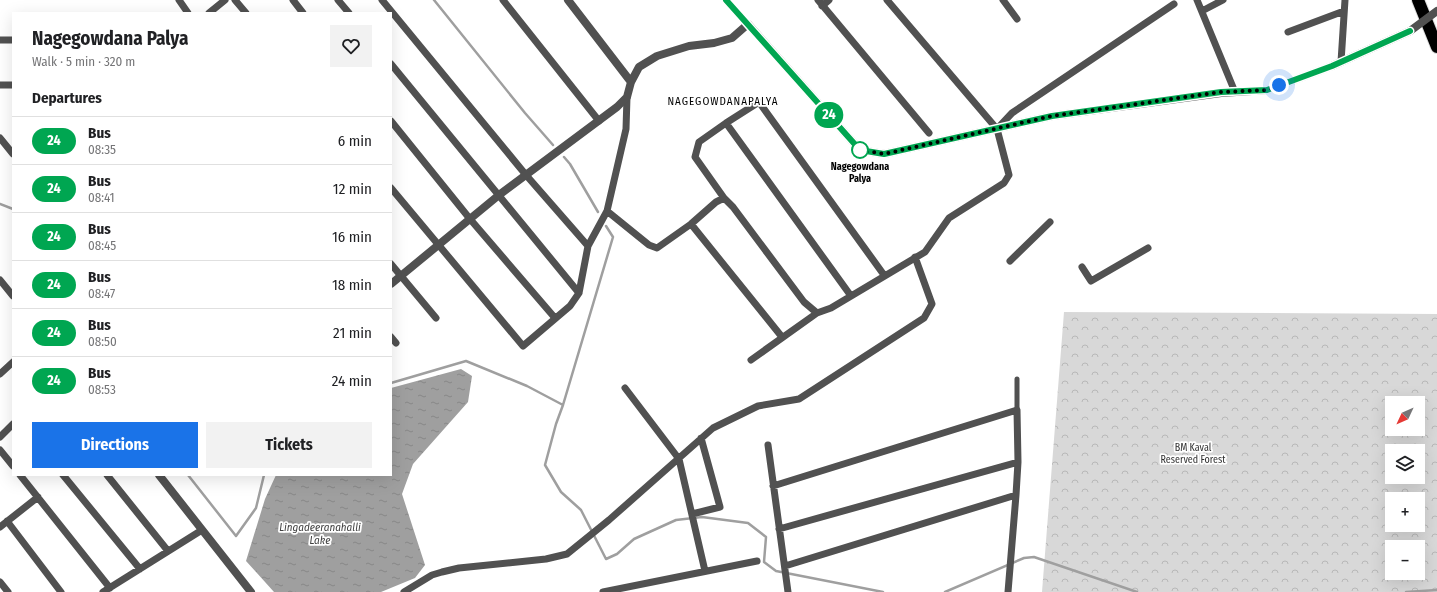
<!DOCTYPE html>
<html lang="en">
<head>
<meta charset="utf-8">
<style>
	body { margin:0; font-family:"Fira Sans Condensed",sans-serif; background:#f2f2f2; color:#202124; height:100vh; display:flex; flex-direction:column; font-size:15px; white-space:nowrap }
	* { box-sizing:border-box; margin:0 }
	p { font-size:13px; color:#757577 }
	.icon { flex:none; width:22px; height:22px; fill:none; stroke:currentColor; stroke-width:2; stroke-linecap:round; stroke-linejoin:round }
	.map { position:relative; flex:1; overflow:hidden }
	.side { position:absolute; left:12px; top:12px; width:380px; height:464px; display:flex; flex-direction:column; background:#fff; border-radius:0px; box-shadow:0 4px 16px #0002 }
	.side>* { flex:none }
	.badge { padding:0 8px; border-radius:13px; font-size:14px; line-height:26px }
	.needle { width:26px; rotate:226deg }
	.buttons { position:absolute; left:1385px; top:396px; display:grid; gap:8px }
	.buttons a { display:grid; place-items:center; width:40px; height:40px; border-radius:0px; background:#fff; box-shadow:0 4px 16px #0002; font-size:20px }
	.you { position:absolute; width:20px; height:20px; margin:-10px; border:3px solid #fff; border-radius:50%; background:#1a73e8; box-shadow:0 0 0 6px #1a73e833 }
	.map>.badge { position:absolute; translate:-50% -50%; box-shadow:0 0 0 2px #fff }
	h2 { padding:0 20px; font-size:15px; line-height:36px }
	.round { display:grid; place-items:center; flex:none; width:42px; height:42px; border-radius:0px; background:#f2f2f2 }
	.summary { display:flex; align-items:center; justify-content:space-between; height:68px; padding:0 20px }
	h1 { font-size:19px; font-weight:700; line-height:30px }
	.primary-button { display:flex; gap:8px; margin-top:auto; padding:8px 20px }
	.primary-button a { flex:1; height:46px; border-radius:0px; background:#1a73e8; color:#fff; font-size:16px; font-weight:700; line-height:46px; text-align:center }
	.primary-button a+a { background:#f2f2f2; color:#202124 }
	ul { padding:0; list-style:none }
	li { display:flex; align-items:center; gap:12px; height:48px; padding:0 20px; border-top:1px solid #e0e0e0 }
	li div { flex:1 }
	li b { display:block; font-size:15px }
	li em { font-style:normal }
	li .badge { min-width:44px; font-weight:700; text-align:center }
	.map>svg:first-child { display:block }
	.forest { fill:url(#forest-crowns); fill-rule:evenodd }
	.water { fill:url(#water-ripples) }
	.lines { fill:none; stroke-linecap:round; stroke-linejoin:round }
	.stream { stroke:#9f9f9f; stroke-width:2.5 }
	.motorway-casing { stroke:#dbdbdb; stroke-width:14 }
	.pedestrian { stroke:#515151; stroke-width:5 }
	.minor { stroke:#515151; stroke-width:7 }
	.tertiary { stroke:#515151; stroke-width:8 }
	.motorway { stroke:#000; stroke-width:12 }
	.tertiary-bridge { stroke:#515151; stroke-width:8 }
	.line-casing { stroke:#fff; stroke-width:9 }
	.line { stroke:#00a651; stroke-width:6 }
	.walk { stroke:#000; stroke-width:4; stroke-dasharray:0 7.2 }
	.stop-dot { fill:#fff; stroke:#00a651; stroke-width:2 }
	.labels { text-anchor:middle; stroke-width:3.5; stroke-linejoin:round; paint-order:stroke }
	.stop-label { font-size:10px; font-weight:bold; fill:#000; stroke:#fff }
	.park-label { font-size:10px; fill:#2f2f2f; stroke:#fff }
	.neighbourhood-label { font-size:11px; letter-spacing:1px; fill:#000; stroke:#fff }
	.water-label { font-size:11px; font-style:italic; fill:#404040; stroke:#fff }
</style>
</head>
<body>
<div class="map">
<svg width="1437" height="592" viewBox="0 0 1437 592">
	<defs>
		<pattern id="forest-crowns" width="20" height="18" patternUnits="userSpaceOnUse"><rect width="20" height="18" fill="#d8d8d8"/><path d="M2 6a3 3 0 1 1 6 0M12 15a3 3 0 1 1 6 0" fill="none" stroke="#b8b8b8"/></pattern>
		<pattern id="water-ripples" width="26" height="14" patternUnits="userSpaceOnUse"><rect width="26" height="14" fill="#9f9f9f"/><path d="M2 4q2-2 4 0t4 0M15 11q2-2 4 0t4 0" fill="none" stroke="#878787"/></pattern>
	</defs>
	<rect width="100%" height="100%" fill="#fff"/>
	<path class="forest" d="M1064 312 1437 314V592H1042ZM1392 403H1418V429H1392ZM1392 451H1418V477H1392ZM1392 499H1418V525H1392ZM1392 547H1418V573H1392Z"/>
	<path class="water" d="M461 369 472 376 468 402 413 464 402 494 425 565 415 578 381 592H274L246 561 265 499 276 475H391V388Z"/>
	<g class="lines">
		<path class="stream" d="M434 0 525 113 553 145
			M564 157 570 164 598 212
			M0 204 13 209
			M391 383 466 361 527 386 563 405 556 424 545 465 561 492 581 510 606 559 617 554 634 539 676 520 702 517 748 523 766 537 764 562 776 571 883 592
			M563 405 613 237 606 226
			M188 475 236 536 256 508 264 475
			M945 592 1024 558 1034 557 1137 592
			M1406 592 1437 590"/>
		<g class="motorway-casing">
			<path id="motorway" d="M1418 0 1437 47"/>
		</g>
		<path class="pedestrian" d="M1017 410V379"/>
		<path class="minor" d="M179 0 188 13
			M235 0 246 13
			M293 0 303 13
			M338 0 349 13
			M382 0 526 175 588 246 579 293 570 306 523 346 391 188
			M503 0 599 121
			M726 0 748 24
			M818 0 929 133
			M1003 0 1017 19
			M1197 0 1235 92
			M822 6 829 0
			M1202 11 1223 0
			M209 13 225 0
			M1288 32 1344 11
			M0 40H13
			M1341 62 1345 0
			M391 64 579 293
			M0 85H13
			M391 121 470 219 555 318
			M726 123 759 102 884 275
			M997 129 1012 113 1174 4
			M0 138 13 154
			M724 198 695 157 699 142 726 123 851 296
			M607 211 649 245 657 248 691 224 716 202 724 198 733 207 804 302 817 313 831 308 925 252 949 218 1004 183 1009 175 997 129 887 0
			M691 224 782 337
			M588 246 607 211 626 129 627 97
			M1010 261 1050 222
			M391 264 436 318
			M1082 267 1091 281 1148 248
			M0 280 13 296
			M391 337 396 343
			M751 360 817 313
			M0 374 13 362
			M625 388 679 459 705 571
			M0 437 13 424
			M768 445 788 592
			M0 450 13 466
			M20 475 110 588
			M63 475 140 569
			M107 475 168 551
			M773 486 1017 410 1018 462
			M692 514 720 507 701 438
			M7 521 61 592
			M0 527 38 497
			M779 529 1018 462 1016 495
			M785 566 1016 495 1008 592
			M0 582 8 592
			M103 592 202 530
			M404 592 432 575 442 572 459 568 546 559 567 554 609 520 713 428 758 406 799 399 924 318 932 304 915 257
			M603 592 757 561"/>
		<path class="tertiary" d="M568 0 631 82
			M391 284 499 195 617 107 627 97 631 82 639 67 657 56 689 46 714 43 732 38 748 24 860 150 884 154 1052 116 1221 93 1267 90 1332 66 1410 31
			M159 475 251 592"/>
		<use href="#motorway" class="motorway"/>
		<path class="tertiary-bridge" d="M1410 31 1437 11"/>
	</g>
	<g class="lines">
		<g class="line-casing">
			<path id="line" d="M726 0 860 150 884 154 1052 116 1221 92 1267 90 1332 66 1410 31"/>
		</g>
		<use href="#line" class="line"/>
		<path class="walk" d="M860 150 884 154 1052 116 1221 92 1267 90 1279 85"/>
	</g>
	<circle class="stop-dot" cx="860" cy="150" r="8"/>
	<g class="labels">
		<g class="stop-label">
			<text x="860" y="170">Nagegowdana<tspan x="860" dy="12">Palya</tspan></text>
		</g>
		<g class="park-label">
			<text x="1193" y="451">BM Kaval<tspan x="1193" dy="12">Reserved Forest</tspan></text>
		</g>
		<g class="neighbourhood-label">
			<text x="723" y="105">NAGEGOWDANAPALYA</text>
		</g>
		<g class="water-label">
			<text x="320" y="531">Lingadeeranahalli<tspan x="320" dy="13">Lake</tspan></text>
		</g>
	</g>
</svg>
<div class="buttons">
<a><svg class="needle" viewBox="-14 -14 28 28"><path d="M0-13l5 13h-10z" fill="#e53935"/><path d="M0 13l5-13h-10z" fill="#757577"/></svg></a>
<a><svg class="icon" aria-label="layers" viewBox="0 0 24 24"><path d="M12 4l9 5-9 5-9-5zM3 14l9 5 9-5"/></svg></a>
<a>+</a>
<a>−</a>
</div>
<div class="you" style="left:1279px;top:85px"></div>
<b class="badge" style="left:829px;top:115px;background:#00a651;color:#fff">24</b>
<section class="side">
<div class="summary"><div><h1>Nagegowdana Palya</h1><p>Walk · 5 min · 320 m</p></div><a class="round"><svg class="icon" aria-label="heart" viewBox="0 0 24 24"><path d="M12 20l-8-8c-3-5 5-10 8-4 3-6 11-1 8 4z"/></svg></a></div>
<h2>Departures</h2>
<ul>
<li><span class="badge" style="background:#00a651;color:#fff">24</span><div><b>Bus</b><p>08:35</p></div><em>6 min</em></li>
<li><span class="badge" style="background:#00a651;color:#fff">24</span><div><b>Bus</b><p>08:41</p></div><em>12 min</em></li>
<li><span class="badge" style="background:#00a651;color:#fff">24</span><div><b>Bus</b><p>08:45</p></div><em>16 min</em></li>
<li><span class="badge" style="background:#00a651;color:#fff">24</span><div><b>Bus</b><p>08:47</p></div><em>18 min</em></li>
<li><span class="badge" style="background:#00a651;color:#fff">24</span><div><b>Bus</b><p>08:50</p></div><em>21 min</em></li>
<li><span class="badge" style="background:#00a651;color:#fff">24</span><div><b>Bus</b><p>08:53</p></div><em>24 min</em></li>
</ul>
<div class="primary-button"><a>Directions</a><a>Tickets</a></div>
</section>
</div>
</body>
</html>
